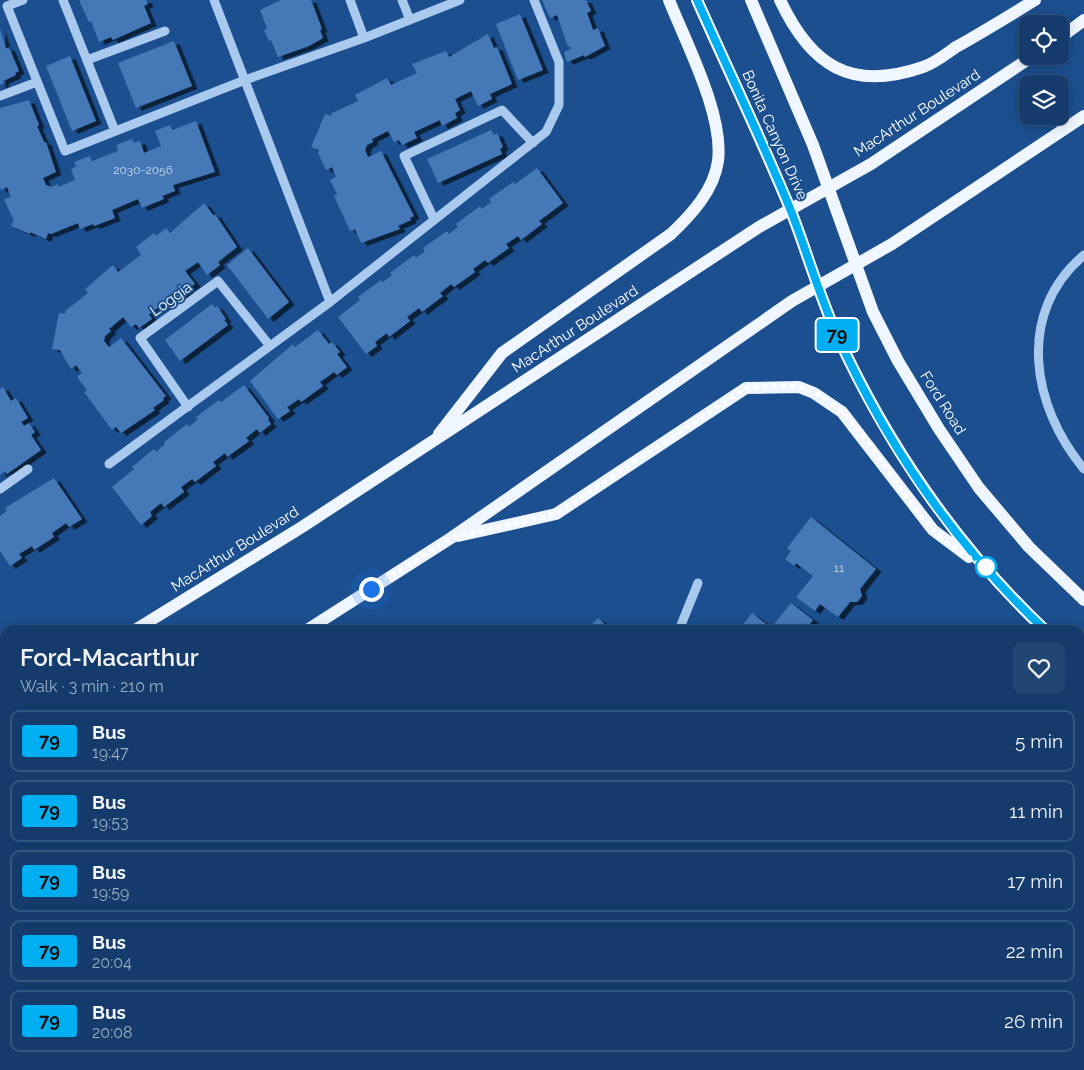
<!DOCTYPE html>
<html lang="en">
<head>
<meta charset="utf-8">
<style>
	body { margin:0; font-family:Raleway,sans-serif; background:#214673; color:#f1f3f6; height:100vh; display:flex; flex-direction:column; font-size:19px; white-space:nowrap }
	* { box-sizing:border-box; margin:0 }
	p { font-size:16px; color:#9dadc1 }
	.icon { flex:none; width:28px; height:28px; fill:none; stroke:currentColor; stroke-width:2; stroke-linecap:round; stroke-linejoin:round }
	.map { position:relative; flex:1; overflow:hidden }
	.details { position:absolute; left:0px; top:625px; width:1085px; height:445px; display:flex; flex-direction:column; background:#143b6b; border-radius:15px 15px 0 0; box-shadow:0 2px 12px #0003,0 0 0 1px #33557e }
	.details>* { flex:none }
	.badge { padding:0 10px; border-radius:4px; font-size:18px; line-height:32px }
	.tools { position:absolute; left:1019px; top:15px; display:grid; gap:10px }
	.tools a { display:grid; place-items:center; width:50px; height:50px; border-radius:10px; background:#143b6b; box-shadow:0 2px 12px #0003,0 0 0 1px #33557e; font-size:25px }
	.you { position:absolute; width:25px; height:25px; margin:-12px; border:4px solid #fff; border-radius:50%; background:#1a73e8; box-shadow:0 0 0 8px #1a73e833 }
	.map>.badge { position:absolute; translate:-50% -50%; box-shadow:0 0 0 2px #fff }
	.round { display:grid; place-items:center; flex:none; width:52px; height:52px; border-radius:10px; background:#214673 }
	.overview { display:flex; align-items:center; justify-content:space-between; height:85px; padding:0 20px }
	h1 { font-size:24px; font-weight:600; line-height:38px }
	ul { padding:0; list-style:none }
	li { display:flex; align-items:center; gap:15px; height:62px; margin:0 10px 8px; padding:0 10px; border:2px solid #33557e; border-radius:10px }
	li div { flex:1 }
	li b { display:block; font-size:19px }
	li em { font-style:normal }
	li .badge { min-width:55px; font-weight:700; text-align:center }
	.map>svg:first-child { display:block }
	.building { fill:#4478b7; filter:url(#shadow) }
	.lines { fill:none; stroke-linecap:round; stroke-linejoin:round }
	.minor-tunnel { stroke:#3d69a0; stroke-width:9; stroke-dasharray:9 4.5; stroke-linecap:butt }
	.minor { stroke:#a9c9ee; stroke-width:9 }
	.major { stroke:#f0f6ff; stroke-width:12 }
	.line-casing { stroke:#fff; stroke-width:11 }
	.line { stroke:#00aff2; stroke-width:8 }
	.walk { stroke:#fff; stroke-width:5; stroke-dasharray:0 9 }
	.stop-dot { fill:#fff; stroke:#00aff2; stroke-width:2.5 }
	.labels { text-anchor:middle; stroke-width:4; stroke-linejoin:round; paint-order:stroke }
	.number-label { font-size:12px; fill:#d0dded }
	.street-label { font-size:15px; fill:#fff; stroke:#1b4f8f }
</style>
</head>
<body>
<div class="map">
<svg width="1084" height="1070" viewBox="0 0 1084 1070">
	<defs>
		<filter id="shadow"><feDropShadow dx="5.5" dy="3" stdDeviation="0" flood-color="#0009"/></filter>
	</defs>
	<rect width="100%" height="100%" fill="#1b4f8f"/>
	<path class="building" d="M79 0H146L148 4 144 6 151 23 113 40 111 37 99 42 91 21 89 22Z
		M281 0H311L322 29 320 30 323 38 309 46 278 57 271 40 269 41 264 30 267 28 260 10Z
		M542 0H586L591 11 587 13 593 30 598 28 605 46 585 57 584 55 567 62 564 52 571 49 570 46 568 47 557 15 550 18Z
		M520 14 543 70 518 80 496 24Z
		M0 28 6 49 9 47 19 71 15 73 16 75 3 81 4 83 0 85Z
		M488 34 494 48 497 47 512 84 490 94 492 99 478 106 471 91 455 99 460 110 455 113 457 118 442 126 440 120 414 132 417 138 402 145 399 140 394 142 388 131 372 139 373 142 367 145 365 150 368 157 381 151 414 216 410 218 411 220 398 226 400 229 361 243 355 229 350 231 334 196 337 194 330 180 336 177 332 167 326 170 318 153 319 150 311 147 325 114 331 116 332 113 358 101 355 95 387 78 391 85 417 73 412 64 446 51 449 57Z
		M174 41 192 86 136 108 118 63Z
		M70 56 96 121 72 131 46 66Z
		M29 100 39 125 37 126 44 142H46L56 172 43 178 46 185 51 187 58 184V187L75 180 71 169 76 167 74 162 90 156 92 161 118 151 116 145 132 139 134 143 140 141 144 153 161 146 155 131 170 125 172 130 196 121 215 172 173 185 175 191 162 196 164 199 142 208 138 199 112 210 115 218 94 226 93 224 80 229 78 223 51 234 48 233 46 239 30 232V234L11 226 14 218 12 217 4 199 11 197 7 187 1 190 0 188V108Z
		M491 130 494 135 497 133 503 147 500 149 502 154 438 183 427 159Z
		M537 168 563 203 539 221 542 224 521 240 518 236 506 244 509 248 488 263 485 260 473 269 475 272 454 287 451 284 440 293 443 296 422 312 419 308 407 317 410 321 389 337 387 333 375 342 377 346 366 354 338 317 360 300 358 297 381 280 383 282 392 275 390 273 414 255 416 258 425 251 423 248 447 231 449 234 458 227 456 224 480 206 482 209 491 202 489 199 513 182 515 184Z
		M204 203 214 216 215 214 237 247 218 262 220 265 207 275 198 262 185 271 195 284 187 289 189 292 175 302 172 298 149 314 152 319 139 328 136 324 131 327 123 317 109 329 111 331 105 336 104 341 109 347 121 338 166 396 163 398 164 400 153 408 155 410 127 429 121 433 116 427 112 430 84 392 87 390 77 377 82 373 76 365 71 369 60 350 52 349 59 313 65 314V311L88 293 85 289 113 265 118 272 141 255 136 247 154 233 156 236 166 228 170 233Z
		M248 248 289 302 268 319 227 265Z
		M212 304 215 308 217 306 226 319 224 320 228 325 180 361 165 340Z
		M318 330 329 344 332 342 340 352 337 354 347 367 337 375 334 372 320 382 323 386 301 402 299 399 287 407 290 411 278 419 250 381 293 344 295 347Z
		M244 385 269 418 268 420 271 424 260 433 257 429 246 438 249 441 227 457 225 453 213 462 216 466 195 482 192 479 181 487 184 492 164 507 161 503 150 512 152 516 141 525 112 487 134 469 132 467 154 449 156 452 165 444 164 442 187 424 189 427 198 419 196 417 219 400 221 402Z
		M3 387 11 401 16 398 28 418 21 422 24 426 29 423 35 432 31 435 41 450 7 474 5 471 0 475V389Z
		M54 478 82 519 69 527 66 523 52 533 54 537 34 550 32 546 19 554 22 558 10 566 0 551V516L7 511 5 508Z
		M811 517 876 569 860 589 862 596 857 602H850L838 617 820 604 815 611 796 597 813 576 796 563 794 566 785 559 791 551 787 548Z
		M791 603 813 620 805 630H739L752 613 771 628Z
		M598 618 611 630H586Z
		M1080 769 1084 772V796L1080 801Z
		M1084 1060V1070H1069L1080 1065Z
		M94 1065H170L172 1067 176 1065 181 1070H92Z
		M413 1065H508L513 1070 517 1065H534L539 1070H418Z
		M604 1065H637L635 1070H603Z
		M797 1065H857L853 1070H801Z
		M925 1065H960L965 1070H920Z"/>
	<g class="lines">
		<path class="minor-tunnel" d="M928 1070 933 1065"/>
		<path class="minor" d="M23 0 7 6 65 151 245 80 364 38 460 0
			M63 0 115 131
			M214 0 330 302
			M350 0 364 38
			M402 0 410 20
			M87 60 165 31
			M0 96 37 82
			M434 219 404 156 502 110 533 143
			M1084 255C1015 313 1032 407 1084 469
			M188 407 140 338 218 281 270 346
			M109 464 330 302 546 132 559 105V62L534 0
			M0 489 28 469
			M679 630 698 583
			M1080 949 1084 946
			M1080 999 1084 996
			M734 1065 740 1070
			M281 1070 289 1065
			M992 1070 997 1065"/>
		<path class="major" d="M697 0C728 70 762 140 791 211 807 252 819 295 837 335 887 444 957 547 1045 630
			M751 0 813 145 873 312 898 361 939 429 979 488 1029 547 1084 600
			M780 0C811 66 851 92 923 67 935 63 946 54 956 47 983 32 1009 16 1035 0
			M1060 38 1084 20
			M439 434 502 353 671 234C692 214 714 190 718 161 724 115 686 43 669 0
			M458 536 556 514 746 388 799 387 814 393 842 412 933 530 969 557
			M135 630 302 527 759 227 871 164 1033 56
			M307 630 451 538 792 301 892 244 1084 116
			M1080 663 1084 667
			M0 708 5 706
			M0 803 5 801"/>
	</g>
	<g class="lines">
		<g class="line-casing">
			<path id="line" d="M697 0C728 70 762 140 791 211 807 252 819 295 837 335 887 445 957 547 1045 630"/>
		</g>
		<use href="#line" class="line"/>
		<path class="walk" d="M371 589 451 538 556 514 746 388C763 387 782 384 799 387 853 397 896 493 933 530 947 543 968 558 986 567"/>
	</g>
	<circle class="stop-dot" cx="986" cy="567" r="10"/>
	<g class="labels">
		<g class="number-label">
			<text x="143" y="174">2030-2056</text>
			<text x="839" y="572">11</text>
		</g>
		<g class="street-label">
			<text transform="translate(917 113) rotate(-33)" y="5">MacArthur Boulevard</text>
			<text transform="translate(775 135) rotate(66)" y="5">Bonita Canyon Drive</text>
			<text transform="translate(171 299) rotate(-36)" y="5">Loggia</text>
			<text transform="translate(575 329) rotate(-33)" y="5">MacArthur Boulevard</text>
			<text transform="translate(943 403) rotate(58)" y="5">Ford Road</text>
			<text transform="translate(235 549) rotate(-32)" y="5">MacArthur Boulevard</text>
		</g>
	</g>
</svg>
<div class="tools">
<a><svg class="icon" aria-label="locate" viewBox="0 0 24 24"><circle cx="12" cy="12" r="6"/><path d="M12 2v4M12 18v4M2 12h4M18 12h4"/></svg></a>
<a><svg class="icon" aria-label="layers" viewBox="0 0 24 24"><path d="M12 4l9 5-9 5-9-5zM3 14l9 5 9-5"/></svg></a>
</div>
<div class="you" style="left:371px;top:589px"></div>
<b class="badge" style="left:837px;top:335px;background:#00aff2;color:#111">79</b>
<section class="details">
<div class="overview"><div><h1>Ford-Macarthur</h1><p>Walk · 3 min · 210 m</p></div><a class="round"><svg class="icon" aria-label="heart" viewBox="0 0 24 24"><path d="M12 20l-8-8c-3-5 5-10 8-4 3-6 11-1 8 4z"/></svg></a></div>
<ul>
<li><span class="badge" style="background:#00aff2;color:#111">79</span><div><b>Bus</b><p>19:47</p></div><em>5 min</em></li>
<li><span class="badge" style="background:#00aff2;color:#111">79</span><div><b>Bus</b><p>19:53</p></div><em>11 min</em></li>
<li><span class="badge" style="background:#00aff2;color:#111">79</span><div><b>Bus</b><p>19:59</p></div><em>17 min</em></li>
<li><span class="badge" style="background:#00aff2;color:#111">79</span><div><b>Bus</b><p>20:04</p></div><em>22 min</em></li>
<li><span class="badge" style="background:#00aff2;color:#111">79</span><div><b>Bus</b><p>20:08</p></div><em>26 min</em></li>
</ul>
</section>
</div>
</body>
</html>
